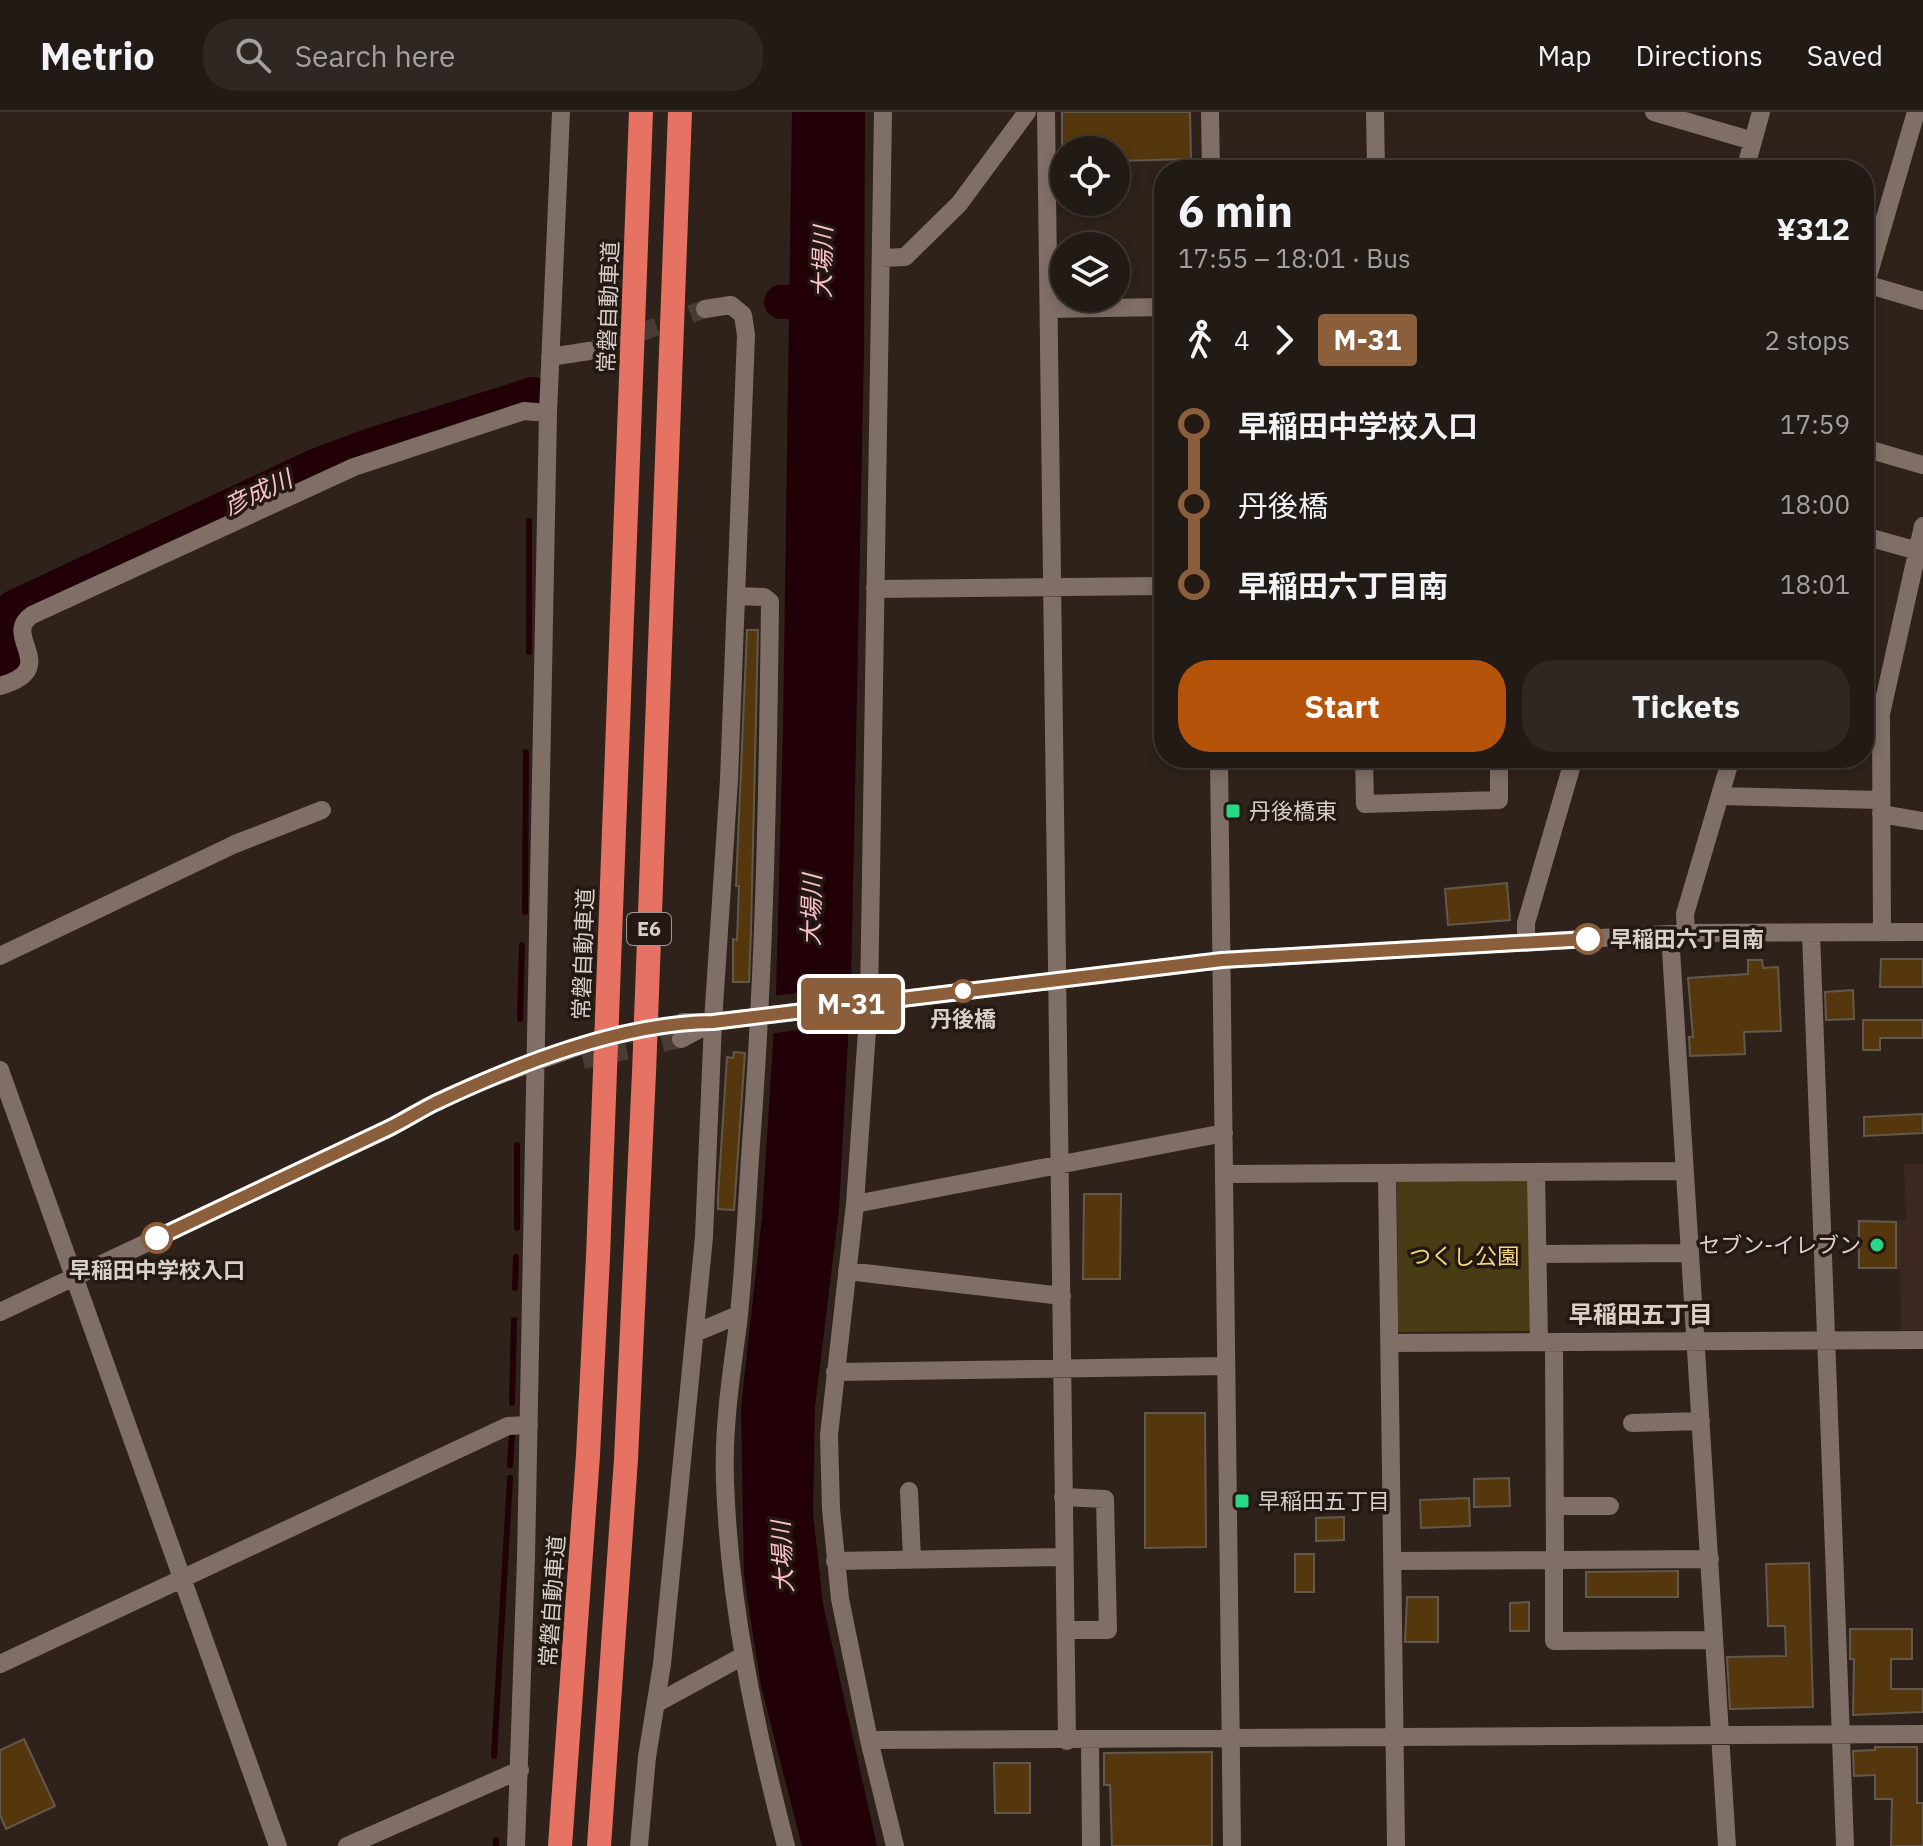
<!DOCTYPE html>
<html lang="en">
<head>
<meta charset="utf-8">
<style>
	body { margin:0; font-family:"IBM Plex Sans","Noto Sans JP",sans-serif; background:#2e2722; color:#f1f3f6; height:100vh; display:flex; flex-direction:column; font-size:30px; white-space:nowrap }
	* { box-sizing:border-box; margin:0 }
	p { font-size:26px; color:#a2a1a0 }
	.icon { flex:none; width:44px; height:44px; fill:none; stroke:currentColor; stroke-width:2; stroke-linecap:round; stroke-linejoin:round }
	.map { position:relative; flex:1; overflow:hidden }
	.panel { position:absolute; left:1154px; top:48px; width:720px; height:608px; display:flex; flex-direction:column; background:#221a14; border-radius:32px; box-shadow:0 4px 12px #0003,0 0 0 2px #3f3834 }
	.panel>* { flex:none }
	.badge { padding:0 16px; border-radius:6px; font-size:28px; line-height:52px }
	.controls { position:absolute; left:1050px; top:24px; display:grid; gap:16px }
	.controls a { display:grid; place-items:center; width:80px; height:80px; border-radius:50%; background:#221a14; box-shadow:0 4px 12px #0003,0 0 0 2px #3f3834; font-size:40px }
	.map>.badge { position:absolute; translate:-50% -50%; box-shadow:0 0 0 4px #fff }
	.legs { display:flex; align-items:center; gap:12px; height:88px; padding:0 24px; font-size:26px }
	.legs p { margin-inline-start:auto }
	.summary { display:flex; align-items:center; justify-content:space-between; height:136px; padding:0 24px }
	h1 { font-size:44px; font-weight:700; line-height:60px }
	.cta { display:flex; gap:16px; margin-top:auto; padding:16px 24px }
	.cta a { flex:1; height:92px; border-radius:32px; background:#b45309; color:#fff; font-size:32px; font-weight:700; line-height:92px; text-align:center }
	.cta a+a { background:#2e2722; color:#f1f3f6 }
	ul { padding:0 24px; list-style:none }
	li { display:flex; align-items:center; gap:28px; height:80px; font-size:30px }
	li i { display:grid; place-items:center; width:12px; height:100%; margin:0 10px; background:currentColor }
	li i::after { content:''; width:20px; height:20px; margin:-10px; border:6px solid; border-radius:50%; background:#221a14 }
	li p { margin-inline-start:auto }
	li:first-child i { background:linear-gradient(#0000 50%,currentColor 0) }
	li:last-child i { background:linear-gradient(currentColor 50%,#0000 0) }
	header { display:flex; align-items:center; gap:48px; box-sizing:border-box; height:112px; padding:0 40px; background:#221a14; border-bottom:2px solid #3f3834 }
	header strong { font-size:38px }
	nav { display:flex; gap:44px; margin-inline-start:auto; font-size:28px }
	.search { width:560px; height:72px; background:#2e2722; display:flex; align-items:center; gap:20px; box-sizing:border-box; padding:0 28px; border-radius:32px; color:#a2a1a0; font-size:30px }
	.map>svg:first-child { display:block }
	.built { fill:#3b2920 }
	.green { fill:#483c15 }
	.water { fill:#210007 }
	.pier { fill:#2e221b }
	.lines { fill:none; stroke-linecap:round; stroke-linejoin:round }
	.stream { stroke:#210007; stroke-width:6 }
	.river { stroke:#210007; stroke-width:34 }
	.building { fill:#55370d; stroke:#62584c; stroke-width:2 }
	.minor-tunnel { stroke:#483c35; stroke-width:18; stroke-dasharray:18 9; stroke-linecap:butt }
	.minor { stroke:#7f6f67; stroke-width:18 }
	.highway { stroke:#e67264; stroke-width:24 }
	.line-1-casing { stroke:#fff; stroke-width:18 }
	.line-1 { stroke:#8b5e3c; stroke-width:12 }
	.poi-dot { fill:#28d885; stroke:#241812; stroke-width:3 }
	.stop-1-dot { fill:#fff; stroke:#8b5e3c; stroke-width:4 }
	.labels { text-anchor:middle; stroke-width:7; stroke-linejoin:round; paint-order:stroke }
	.shield { fill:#241812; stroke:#a29994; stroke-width:2 }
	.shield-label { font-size:20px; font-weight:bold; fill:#d8d0cb }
	.street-label { font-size:22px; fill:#d8d0cb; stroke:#241812 }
	.poi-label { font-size:22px; fill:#d8d0cb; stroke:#241812; text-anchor:start }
	.stop-label { font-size:22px; font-weight:bold; fill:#d8d0cb; stroke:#241812 }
	.park-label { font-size:22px; fill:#f4d77b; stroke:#241812 }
	.water-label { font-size:24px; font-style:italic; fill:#fcc0ca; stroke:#241812 }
	.neighbourhood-label { font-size:24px; font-weight:bold; fill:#e0cfc6; stroke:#241812 }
</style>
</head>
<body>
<header>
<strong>Metrio</strong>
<div class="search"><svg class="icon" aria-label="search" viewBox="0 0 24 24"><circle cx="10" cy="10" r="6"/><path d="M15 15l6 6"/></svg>Search here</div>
<nav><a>Map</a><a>Directions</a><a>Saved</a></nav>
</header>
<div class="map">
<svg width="1923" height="1734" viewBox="0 0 1923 1734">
	<rect width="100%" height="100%" fill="#2e221b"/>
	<path class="built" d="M1904 1052H1923V1218H1901L1900 1157 1857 1156V1107L1906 1109Z"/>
	<path class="green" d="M1397 1069H1529L1531 1219 1398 1220Z"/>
	<path class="water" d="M792 0H865L864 240 851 872 839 1097 815 1295 813 1401 823 1492 877 1734H802L761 1574 744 1464 741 1296 762 1105 776 884 783 616Z"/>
	<path class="pier" d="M855 874 853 910 769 922 772 884Z"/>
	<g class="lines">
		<path class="stream" d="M529 540V409
			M525 800 526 640
			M520 907 522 833
			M517 1116V1033
			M515 1176 516 1145
			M512 1291 514 1208
			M510 1353 512 1323
			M494 1644 510 1366
			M496 1734V1728"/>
		<path class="river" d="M781 190H826
			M0 513 5 502 14 495 317 353 374 332 533 282
			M0 526 6 546 5 554 0 558"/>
	</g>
	<path class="building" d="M1062 0H1190L1191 47 1116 49V38H1062Z
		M747 518H758L751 819 749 870H733V827L737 828 739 774H736Z
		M1507 771 1510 808 1448 813 1445 777Z
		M1881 847H1923V875H1880Z
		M1748 848H1762L1763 856 1778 855 1781 919 1744 920 1745 942 1690 944 1689 925H1693L1688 866 1748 862Z
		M1853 878 1854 907 1826 908 1825 880Z
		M1863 908H1923V926H1880V938H1863Z
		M734 940 745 941 734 1098 718 1097V1085L727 945 733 946Z
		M1923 1002V1021L1864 1024V1005Z
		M1084 1082H1121L1120 1167H1083Z
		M1859 1109 1896 1110V1156H1859Z
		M1145 1301H1205L1206 1435 1145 1436Z
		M1509 1366 1510 1394 1474 1395V1367Z
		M1469 1386 1470 1414 1421 1416 1420 1388Z
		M1344 1405V1428L1316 1429V1406Z
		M1295 1442H1314V1480H1295Z
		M1809 1451 1813 1595 1730 1597 1727 1545 1786 1544 1785 1514H1768L1766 1452Z
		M1678 1459V1485H1586V1460Z
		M1407 1485H1438V1530H1405Z
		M1529 1490V1519H1510V1491Z
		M1850 1517H1912V1547H1891V1577H1923V1600L1853 1603 1854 1547H1850Z
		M24 1627 55 1694 6 1717 0 1703V1638Z
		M1875 1635H1917V1691H1923V1734H1891L1892 1687H1875V1663L1854 1664 1853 1639 1875 1638Z
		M1212 1640V1734H1112L1110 1673H1104V1641Z
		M994 1651H1030V1701H995Z"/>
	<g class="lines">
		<path class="minor-tunnel" d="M589 239 705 197
			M596 929 683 910
			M583 948 681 927"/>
		<path class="minor" d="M883 0 869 890 855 1092 829 1323 831 1397 840 1487 869 1628 895 1734
			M1046 0 1067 1629
			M1210 0 1211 58
			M1375 0 1376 58
			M1654 0 1753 29
			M1745 58 1761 0
			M881 146 905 145 959 92 1027 0
			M1866 172 1923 189
			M1864 178 1916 0
			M1050 197 1164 195
			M550 245 589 239
			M1864 336 1923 353
			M1864 424 1918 439
			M875 477 1164 474
			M736 484 764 485 770 490C768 665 765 842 752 1018 747 1082 745 1148 738 1212 731 1264 723 1316 725 1369 729 1492 755 1614 786 1734
			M0 574C63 556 0 524 32 503L354 355 524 299 548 301
			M1219 646 1232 1734
			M1364 646 1365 692 1499 688V646
			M1720 684 1880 688
			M1881 702 1923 709
			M1882 820 1881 602 1923 414
			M1686 821 1685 802 1731 646
			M1811 821 1845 1734
			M1670 822 1727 1734
			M1526 831V811L1574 646
			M0 844 235 732 322 698
			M683 910H713L1222 848 1686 821 1923 820
			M681 927 707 913
			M0 958 278 1734
			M1387 1061 1396 1734
			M1536 1061 1539 1230
			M1224 1062 1685 1059
			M855 1092 1224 1021
			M1538 1142 1690 1141
			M847 1159 1062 1184
			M0 1200 392 1015C451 977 520 956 585 932
			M695 1221 738 1203
			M1554 1230 1555 1449
			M1391 1231 1923 1228
			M835 1260 1226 1254
			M1632 1311 1701 1309
			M909 1379 912 1447
			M1063 1385 1105 1387 1108 1518H1066
			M1555 1394H1610
			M835 1449 1064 1445
			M1393 1449 1710 1447
			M1554 1449V1529L1714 1528
			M0 1552 508 1314 529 1313
			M657 1591 743 1544
			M869 1628 1923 1622
			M1090 1629 1091 1734
			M347 1734 520 1658
			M516 1734 526 1446 548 301 561 0
			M639 1734 647 1645 662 1552 704 1125 713 910 729 668 746 223 743 203 731 193 705 197"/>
		<path class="highway" d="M560 1734 588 1343 598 1145 641 0
			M599 1734 626 1347 644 961 680 0"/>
	</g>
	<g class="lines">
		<g class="line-1-casing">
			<path id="line-1" d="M157 1126C234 1090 310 1053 387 1017 404 1009 419 999 435 991 518 952 620 911 713 910L1222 848 1588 827"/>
		</g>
		<use href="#line-1" class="line-1"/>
	</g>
	<g class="poi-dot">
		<rect x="1225" y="691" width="16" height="16" rx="4"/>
		<circle cx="1877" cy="1133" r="8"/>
		<rect x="1234" y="1381" width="16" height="16" rx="4"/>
	</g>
	<g class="stop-1-dot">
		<circle cx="1588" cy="827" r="14"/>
		<circle cx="963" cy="879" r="10"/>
		<circle cx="157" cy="1126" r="14"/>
	</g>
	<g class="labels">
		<rect class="shield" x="627" y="801" width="44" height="32" rx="6"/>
		<g class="shield-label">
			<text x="649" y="824">E6</text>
		</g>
		<g class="street-label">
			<text transform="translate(608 195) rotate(-88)" y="8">常磐自動車道</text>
			<text transform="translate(583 842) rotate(-88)" y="8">常磐自動車道</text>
			<text transform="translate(552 1489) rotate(-86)" y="8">常磐自動車道</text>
		</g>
		<g class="poi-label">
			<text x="1249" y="707">丹後橋東</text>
			<text x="1861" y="1141" text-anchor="end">セブン-イレブン</text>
			<text x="1258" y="1397">早稲田五丁目</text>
		</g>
		<g class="stop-label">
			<text x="1610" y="835" text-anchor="start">早稲田六丁目南</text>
			<text x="963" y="915">丹後橋</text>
			<text x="157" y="1166">早稲田中学校入口</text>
		</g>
		<g class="park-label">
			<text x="1464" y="1152">つくし公園</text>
		</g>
		<g class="water-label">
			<text transform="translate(823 150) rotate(-89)" y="8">大場川</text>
			<text transform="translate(258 381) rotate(-25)" y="8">彦成川</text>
			<text transform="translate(812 798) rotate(-89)" y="8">大場川</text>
			<text transform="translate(783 1445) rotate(-93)" y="8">大場川</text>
		</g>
		<g class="neighbourhood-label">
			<text x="1641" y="1211">早稲田五丁目</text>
		</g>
	</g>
</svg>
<div class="controls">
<a><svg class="icon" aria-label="locate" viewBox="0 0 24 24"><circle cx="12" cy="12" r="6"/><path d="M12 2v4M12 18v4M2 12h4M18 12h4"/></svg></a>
<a><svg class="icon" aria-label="layers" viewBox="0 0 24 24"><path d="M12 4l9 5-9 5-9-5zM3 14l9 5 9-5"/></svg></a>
</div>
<b class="badge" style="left:851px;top:892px;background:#8b5e3c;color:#fff">M-31</b>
<section class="panel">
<div class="summary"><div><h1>6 min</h1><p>17:55 – 18:01 · Bus</p></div><b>¥312</b></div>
<div class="legs"><svg class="icon" aria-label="walk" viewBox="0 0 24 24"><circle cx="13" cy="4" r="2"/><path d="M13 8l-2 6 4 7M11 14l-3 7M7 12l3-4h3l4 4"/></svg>4<svg class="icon" aria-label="forward" viewBox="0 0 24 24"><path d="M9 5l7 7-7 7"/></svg><b class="badge" style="background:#8b5e3c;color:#fff">M-31</b><p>2 stops</p></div>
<ul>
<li><i style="color:#8b5e3c"></i><b>早稲田中学校入口</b><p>17:59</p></li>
<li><i style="color:#8b5e3c"></i><span>丹後橋</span><p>18:00</p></li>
<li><i style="color:#8b5e3c"></i><b>早稲田六丁目南</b><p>18:01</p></li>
</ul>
<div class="cta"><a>Start</a><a>Tickets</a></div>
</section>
</div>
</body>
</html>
